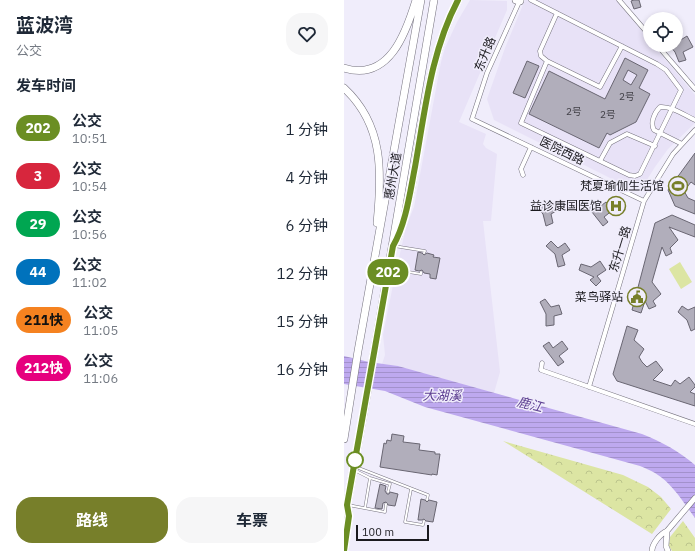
<!DOCTYPE html>
<html lang="zh">
<head>
<meta charset="utf-8">
<style>
	body { margin:0; font-family:"IBM Plex Sans","Noto Sans SC",sans-serif; background:#f6f6f7; color:#1f2937; height:100vh; display:flex; flex-direction:column; font-size:15px; white-space:nowrap }
	* { box-sizing:border-box; margin:0 }
	p { font-size:13px; color:#747a83 }
	.icon { flex:none; width:22px; height:22px; fill:none; stroke:currentColor; stroke-width:2; stroke-linecap:round; stroke-linejoin:round }
	.map { position:relative; flex:1; overflow:hidden }
	.drawer { display:flex; flex-direction:column; background:#fff; width:344px }
	.drawer>* { flex:none }
	.badge { padding:0 8px; border-radius:13px; font-size:14px; line-height:26px }
	.buttons { position:absolute; left:299px; top:12px; display:grid; gap:8px }
	.buttons a { display:grid; place-items:center; width:40px; height:40px; border-radius:50%; background:#fff; box-shadow:0 2px 6px #0003; font-size:20px }
	.scale { position:absolute; left:12px; bottom:10px; width:73px; box-sizing:border-box; padding-left:4px; border:2px solid #1b1a1f; border-top:0; font-size:11px; line-height:14px; white-space:nowrap; color:#1b1a1f; -webkit-text-stroke:3px #f0edfb; paint-order:stroke }
	.map>.badge { position:absolute; translate:-50% -50%; box-shadow:0 0 0 2px #fff }
	h2 { padding:0 16px; font-size:15px; line-height:36px }
	.round { display:grid; place-items:center; flex:none; width:42px; height:42px; border-radius:16px; background:#f6f6f7 }
	.headline { display:flex; align-items:center; justify-content:space-between; height:68px; padding:0 16px }
	h1 { font-size:19px; font-weight:700; line-height:30px }
	.action { display:flex; gap:8px; margin-top:auto; padding:8px 16px }
	.action a { flex:1; height:46px; border-radius:16px; background:#777f2a; color:#fff; font-size:16px; font-weight:700; line-height:46px; text-align:center }
	.action a+a { background:#f6f6f7; color:#1f2937 }
	ul { padding:0; list-style:none }
	li { display:flex; align-items:center; gap:12px; height:48px; padding:0 16px }
	li div { flex:1 }
	li b { display:block; font-size:15px }
	li em { font-style:normal }
	li .badge { min-width:44px; font-weight:700; text-align:center }
	main { display:flex; flex:1; min-height:0 }
	.map>svg:first-child { display:block }
	.built { fill:#e8e2f7 }
	.grass { fill:#dce5a3 }
	.park { fill:url(#park-crowns) }
	.water { fill:url(#water-rules) }
	.building { fill:#b1aebb; stroke:#696672; fill-rule:evenodd }
	.lines { fill:none; stroke-linecap:round; stroke-linejoin:round }
	.service-casing { stroke:#76737f; stroke-width:3 }
	.minor-casing { stroke:#76737f; stroke-width:5 }
	.tertiary-casing { stroke:#76737f; stroke-width:6 }
	.trunk-casing { stroke:#76737f; stroke-width:8 }
	.service { stroke:#fff; stroke-width:2 }
	.minor { stroke:#fff; stroke-width:4 }
	.tertiary { stroke:#fff; stroke-width:5 }
	.trunk { stroke:#fff; stroke-width:7 }
	.line-casing { stroke:#fff; stroke-width:9 }
	.line { stroke:#6b8e23; stroke-width:6 }
	.stop-dot { fill:#fff; stroke:#6b8e23; stroke-width:2 }
	.labels { text-anchor:middle; stroke-width:3; stroke-linejoin:round; paint-order:stroke }
	.number-label { font-size:10px; fill:#403f46 }
	.street-label { font-size:12px; fill:#1b1a1f; stroke:#f0edfb }
	.poi-label { font-size:12px; fill:#1b1a1f; stroke:#f0edfb; text-anchor:end }
	.water-label { font-size:13px; font-style:italic; fill:#5e4092; stroke:#f0edfb }
</style>
</head>
<body>
<main>
<section class="drawer">
<div class="headline"><div><h1>蓝波湾</h1><p>公交</p></div><a class="round"><svg class="icon" aria-label="heart" viewBox="0 0 24 24"><path d="M12 20l-8-8c-3-5 5-10 8-4 3-6 11-1 8 4z"/></svg></a></div>
<h2>发车时间</h2>
<ul>
<li><span class="badge" style="background:#6b8e23;color:#fff">202</span><div><b>公交</b><p>10:51</p></div><em>1 分钟</em></li>
<li><span class="badge" style="background:#d7263d;color:#fff">3</span><div><b>公交</b><p>10:54</p></div><em>4 分钟</em></li>
<li><span class="badge" style="background:#00a651;color:#fff">29</span><div><b>公交</b><p>10:56</p></div><em>6 分钟</em></li>
<li><span class="badge" style="background:#0072bc;color:#fff">44</span><div><b>公交</b><p>11:02</p></div><em>12 分钟</em></li>
<li><span class="badge" style="background:#f58220;color:#111">211快</span><div><b>公交</b><p>11:05</p></div><em>15 分钟</em></li>
<li><span class="badge" style="background:#e6007e;color:#fff">212快</span><div><b>公交</b><p>11:06</p></div><em>16 分钟</em></li>
</ul>
<div class="action"><a>路线</a><a>车票</a></div>
</section>
<div class="map">
<svg width="351" height="551" viewBox="0 0 351 551">
	<defs>
		<pattern id="park-crowns" width="20" height="18" patternUnits="userSpaceOnUse"><rect width="20" height="18" fill="#dce5a3"/><path d="M2 6a3 3 0 1 1 6 0M12 15a3 3 0 1 1 6 0" fill="none" stroke="#bcc48c"/></pattern>
		<pattern id="water-rules" width="6" height="5" patternUnits="userSpaceOnUse"><rect width="6" height="5" fill="#bea9ef"/><path d="M0 2.5h6" fill="none" stroke="#a391cc"/></pattern>
	</defs>
	<rect width="100%" height="100%" fill="#f0edfb"/>
	<path class="built" d="M126 0 163 1V10L115 122 142 134 139 144 142 148 153 154 147 221H139L156 372 150 393 54 366 38 364 41 355 39 335 50 280 62 227 70 207 97 62 101 48 113 22Z
		M181 0H272L306 41V45H309L351 95V123L324 149 311 167 301 183 286 188 150 120 143 99 161 48Z"/>
	<path class="grass" d="M336 262 348 282 337 289 325 269Z"/>
	<path class="park" d="M159 441 279 475 304 487 317 497 327 509 308 534Z
		M339 521 351 538V551H328L325 546 326 537Z"/>
	<path class="water" d="M0 356 25 362 54 366 298 434C318 442 335 451 351 465V518C339 502 328 483 311 473 306 470 301 468 296 466L81 407 41 391 0 384Z"/>
	<path class="building" d="M290 0H295L297 7 290 9 287 1Z
		M343 36 349 47 339 52 342 60 335 62 331 52 325 45H332V43Z
		M281 58 304 70 295 88 306 94 292 122 266 135 263 133 255 148 185 114 205 71 261 99ZM284 70 293 75 287 85 279 80Z
		M183 61 195 66 181 98 169 93Z
		M351 153V185L347 182 340 191 344 198 351 201V214L331 206 324 190Z
		M195 200 202 208 210 203 214 210 207 214 209 223 202 226 199 214 190 205Z
		M262 202 269 210 260 217 264 222 259 226 244 207 250 203 254 208Z
		M328 215 351 225V237L325 227 334 240 326 248 328 253 322 256 318 247 308 282 317 294 309 301 312 306 305 309 301 301 297 313 288 310 311 223Z
		M207 241 214 248 221 243 226 250 218 255 221 265 214 267 211 254 202 246Z
		M74 252 78 253 80 255 83 253 90 255 89 257 96 258 92 279 86 278V274L80 273 78 270 75 271 71 270Z
		M256 261 262 270 253 276 257 281 252 286 246 280 250 277 235 270 237 264 247 267Z
		M201 299 207 307 215 305 218 314 210 316V325L202 326V314L196 302Z
		M338 306 344 310 351 307V329L347 331 343 320 334 312Z
		M283 326 294 330 290 340 300 349 295 357 298 362 303 367 312 361 319 370 309 380 327 386 331 380 336 384 345 377 351 385V387L346 392 351 394V406L273 381 269 374Z
		M218 341 224 349 215 356 220 362 214 366 199 346 205 342 209 348Z
		M48 434 60 436 59 442 76 444 75 450 91 452V454H96L93 475 88 474V475L36 467 40 443 42 444 43 440 47 441Z
		M36 484 42 486 41 491 43 494H45L46 492 54 494 51 506 44 505 42 502 39 503 38 509 31 508Z
		M77 499 81 500 83 502 85 500 93 502 89 522 82 521 80 519 78 520H74Z"/>
	<g class="lines">
		<g class="service-casing">
			<path id="service" d="M50 246 81 251 80 253
				M46 269 77 274V272
				M12 467 84 495 83 500
				M12 471 26 478 46 484 44 492
				M67 489 61 522 79 525 80 521
				M4 505 41 512 42 504
				M21 508 26 478"/>
		</g>
		<g class="minor-casing">
			<path id="minor" d="M176 0 143 73 128 119 300 201
				M187 0 313 64 322 70 337 90 296 174 291 176 285 175 177 123 203 61
				M275 0 306 36
				M213 13 196 51 197 56 203 61 256 87 278 46
				M313 45 351 89
				M338 144 310 130C306 123 310 113 316 107 328 106 340 115 351 120
				M256 161 266 143 283 134 311 146
				M179 175 177 169 187 147
				M198 363 197 370 351 424
				M245 387 300 201 329 154 351 130"/>
		</g>
		<g class="tertiary-casing">
			<path id="tertiary" d="M323 531 322 546 324 551
				M308 551C308 544 316 534 323 531L351 498"/>
		</g>
		<g class="trunk-casing">
			<path id="trunk" d="M172 0 176 1
				M0 68C45 82 62 33 72 0
				M0 88C40 125 38 173 33 223
				M53 239 55 234C60 218 65 201 68 184 79 122 85 56 114 0
				M0 439 14 351 77 0
				M0 551 5 515 3 505 23 394 90 0"/>
		</g>
		<use href="#service" class="service"/>
		<use href="#minor" class="minor"/>
		<use href="#tertiary" class="tertiary"/>
		<use href="#trunk" class="trunk"/>
	</g>
	<g class="lines">
		<g class="line-casing">
			<path id="line" d="M0 551 5 516 3 505 49 246C62 224 66 192 71 167 81 111 87 51 114 0"/>
		</g>
		<use href="#line" class="line"/>
	</g>
	<defs>
		<g id="stadium-ring" transform="scale(1)"><circle r="9.5" fill="#f0edfb" stroke="#777f2a" stroke-width="1.5"/><path d="M0-5a6.5 5 0 1 0 0 10a6.5 5 0 1 0 0-10ZM-3.5-1.8h7v3.6h-7Z" fill="#777f2a"/></g>
		<g id="hospital-ring" transform="scale(1)"><circle r="9.5" fill="#f0edfb" stroke="#777f2a" stroke-width="1.5"/><path d="M-5-5h3v3.5h4V-5h3V5h-3V1.5h-4V5h-3Z" fill="#777f2a"/></g>
		<g id="civic-ring" transform="scale(1)"><circle r="9.5" fill="#f0edfb" stroke="#777f2a" stroke-width="1.5"/><path d="M-.6-6.5H3V-4.5H.6V-3L4-1V1h2V6H-6V1h2V-1L-.6-3ZM-1.2 2.5V6h2.4V2.5Z" fill="#777f2a"/></g>
	</defs>
	<g fill-rule="evenodd">
		<use href="#stadium-ring" x="334" y="186"/>
		<use href="#hospital-ring" x="272" y="206"/>
		<use href="#civic-ring" x="293" y="297"/>
	</g>
	<circle class="stop-dot" cx="11" cy="460" r="8"/>
	<g class="labels">
		<g class="number-label">
			<text x="283" y="100">2号</text>
			<text x="230" y="115">2号</text>
			<text x="264" y="118">2号</text>
		</g>
		<g class="street-label">
			<text transform="translate(141 54) rotate(-67)" y="4">东升路</text>
			<text transform="translate(218 151) rotate(26)" y="4">医院西路</text>
			<text transform="translate(49 176) rotate(-80)" y="4">惠州大道</text>
			<text transform="translate(276 249) rotate(-73)" y="4">东升一路</text>
		</g>
		<g class="poi-label">
			<text x="320" y="190">梵夏瑜伽生活馆</text>
			<text x="258" y="210">益诊康国医馆</text>
			<text x="279" y="301">菜鸟驿站</text>
		</g>
		<g class="water-label">
			<text x="98" y="400">大湖溪</text>
			<text transform="translate(186 404) rotate(14)" y="5">鹿江</text>
		</g>
	</g>
</svg>
<div class="buttons">
<a><svg class="icon" aria-label="locate" viewBox="0 0 24 24"><circle cx="12" cy="12" r="6"/><path d="M12 2v4M12 18v4M2 12h4M18 12h4"/></svg></a>
</div>
<div class="scale">100 m</div>
<b class="badge" style="left:44px;top:272px;background:#6b8e23;color:#fff">202</b>
</div>
</main>
</body>
</html>
